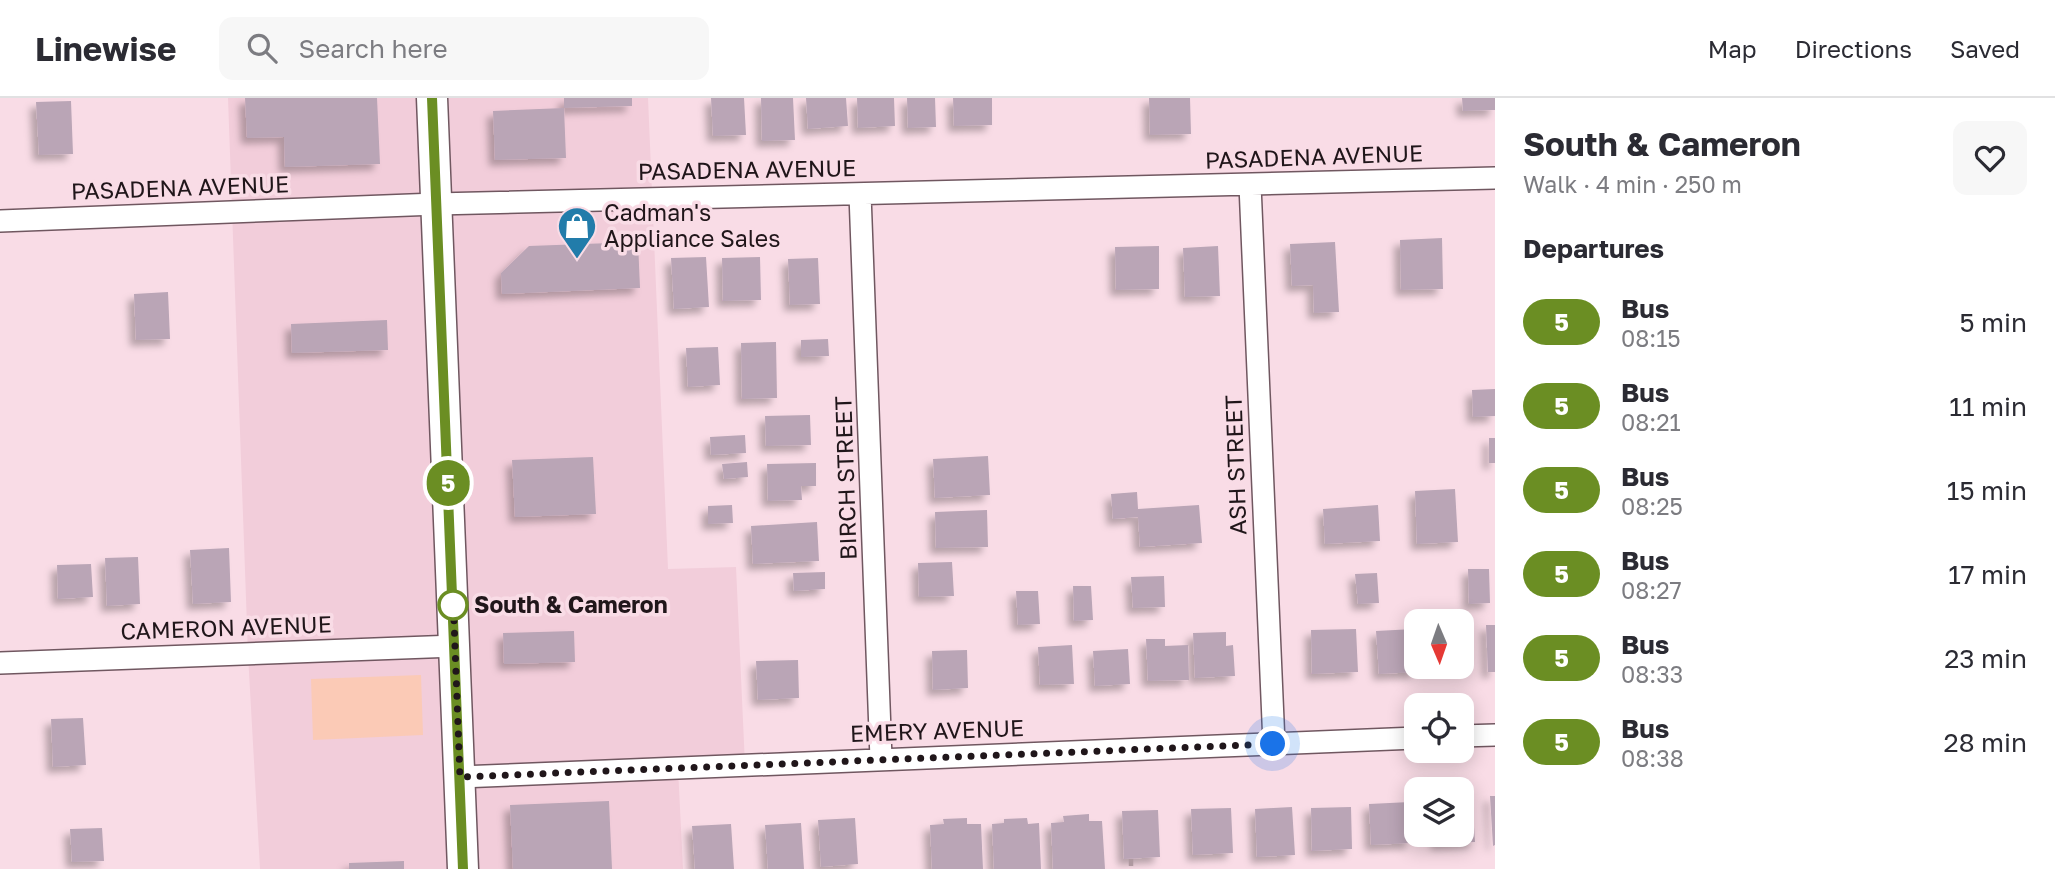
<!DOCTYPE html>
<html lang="en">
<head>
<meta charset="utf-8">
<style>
	body { margin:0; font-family:"Golos Text",sans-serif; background:#f7f7f7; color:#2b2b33; height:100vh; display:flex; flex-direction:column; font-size:26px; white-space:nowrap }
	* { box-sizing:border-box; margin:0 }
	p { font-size:23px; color:#7c7c81 }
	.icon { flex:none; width:38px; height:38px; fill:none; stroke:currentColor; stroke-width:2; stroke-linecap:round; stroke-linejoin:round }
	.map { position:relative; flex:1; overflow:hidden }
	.panel { display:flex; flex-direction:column; background:#fff; width:560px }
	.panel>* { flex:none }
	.badge { padding:0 14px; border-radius:23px; font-size:24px; line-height:46px }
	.needle { width:46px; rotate:178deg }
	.fabs { position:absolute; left:1404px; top:511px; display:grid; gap:14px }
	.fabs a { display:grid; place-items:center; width:70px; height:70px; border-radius:14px; background:#fff; box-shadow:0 4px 18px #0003; font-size:35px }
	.you { position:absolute; width:35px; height:35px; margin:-18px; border:5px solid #fff; border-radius:50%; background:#1a73e8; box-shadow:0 0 0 10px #1a73e833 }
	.map>.badge { position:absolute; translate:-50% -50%; box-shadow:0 0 0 4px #fff }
	h2 { padding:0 28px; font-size:26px; line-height:63px }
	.round { display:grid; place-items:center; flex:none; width:74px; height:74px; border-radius:14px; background:#f7f7f7 }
	.summary { display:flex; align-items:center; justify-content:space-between; height:119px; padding:0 28px }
	h1 { font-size:33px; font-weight:700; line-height:52px }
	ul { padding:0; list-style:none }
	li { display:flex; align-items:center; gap:21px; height:84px; padding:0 28px }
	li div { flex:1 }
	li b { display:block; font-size:26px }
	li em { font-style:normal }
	li .badge { min-width:77px; font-weight:700; text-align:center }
	header { display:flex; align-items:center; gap:42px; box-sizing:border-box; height:98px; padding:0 35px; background:#fff; border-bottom:2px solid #e1e1e2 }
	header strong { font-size:33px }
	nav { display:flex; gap:38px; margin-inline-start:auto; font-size:24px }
	.search { width:490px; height:63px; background:#f7f7f7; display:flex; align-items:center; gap:18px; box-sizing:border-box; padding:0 24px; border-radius:14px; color:#7c7c81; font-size:26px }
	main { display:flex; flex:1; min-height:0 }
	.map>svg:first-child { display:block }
	.built { fill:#f2cdda }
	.green { fill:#fbcab6 }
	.building { fill:#baa5b6; filter:url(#shadow) }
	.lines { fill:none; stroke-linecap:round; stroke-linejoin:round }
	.street-casing { stroke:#705760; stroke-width:24 }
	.secondary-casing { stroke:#705760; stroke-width:33 }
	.path { stroke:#af99a0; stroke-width:4.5; stroke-dasharray:7 3.5; stroke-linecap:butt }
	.street { stroke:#fff; stroke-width:21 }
	.secondary { stroke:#fff; stroke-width:30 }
	.line-casing { stroke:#fff; stroke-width:16 }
	.line { stroke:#6b8e23; stroke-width:10 }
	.walk { stroke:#20161a; stroke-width:7; stroke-dasharray:0 12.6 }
	.stop-dot { fill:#fff; stroke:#6b8e23; stroke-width:3.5 }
	.labels { text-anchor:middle; stroke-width:7; stroke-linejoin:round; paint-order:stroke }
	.street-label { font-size:23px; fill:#20161a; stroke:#f9dce6 }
	.poi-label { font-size:23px; fill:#20161a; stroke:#f9dce6; text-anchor:start }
	.stop-label { font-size:23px; font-weight:bold; fill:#20161a; stroke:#f9dce6; text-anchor:start }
</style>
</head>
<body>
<header>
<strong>Linewise</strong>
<div class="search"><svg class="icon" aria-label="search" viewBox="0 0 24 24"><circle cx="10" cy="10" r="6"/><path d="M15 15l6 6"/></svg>Search here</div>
<nav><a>Map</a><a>Directions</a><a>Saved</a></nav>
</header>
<main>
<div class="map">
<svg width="1495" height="771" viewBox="0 0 1495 771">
	<defs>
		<filter id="shadow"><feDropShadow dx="-6" dy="6" stdDeviation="3.5" flood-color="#0004"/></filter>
	</defs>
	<rect width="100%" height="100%" fill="#f9dce6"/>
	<path class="built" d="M228 0H648L668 471 736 469 745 667 678 670 683 771H260L248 556Z"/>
	<path class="green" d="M421 577 423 637 313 642 311 581Z"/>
	<path class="building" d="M245 0H377L380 66 285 69 284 39 247 40Z
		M564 0H632V8L564 10Z
		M711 0H744L746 37 713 38Z
		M761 0H793L795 42 762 43Z
		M806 0H846L848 28 808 31Z
		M857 0H894L895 28 858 30Z
		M907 0H935L936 29 908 30Z
		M953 0H992V27L954 28Z
		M1149 0H1190L1191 36 1150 37Z
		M1462 0H1495V12L1463 13Z
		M71 3 73 56 39 57 36 4Z
		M564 10 566 60 495 62 493 13Z
		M1442 140 1443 191 1401 192 1400 142Z
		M638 144 640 190 502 196 501 175 529 148Z
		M1335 144 1339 214 1314 215 1313 187 1292 188 1290 146Z
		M1159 148V191L1116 192 1115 149Z
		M1218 148 1220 198 1185 199 1183 150Z
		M706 159 709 209 674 211 671 160Z
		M760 159 761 202 723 203 722 160Z
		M818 160 820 206 790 207 788 161Z
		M168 194 170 241 136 242 134 196Z
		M387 222 388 252 292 255 291 226Z
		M828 241 829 258 801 259V242Z
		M776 244 777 300 742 301 741 245Z
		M718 249 720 287 688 289 686 250Z
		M1495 291V318L1473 319 1472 292Z
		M810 317 811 347 766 348 765 318Z
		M745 337 746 355 711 357 710 339Z
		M1489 340H1495V365H1489Z
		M988 358 990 397 935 400 933 361Z
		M593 359 596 416 515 419 512 362Z
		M747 364 748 379 724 381 722 366Z
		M816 365V388H801L802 402 768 403 767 366Z
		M1455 391 1458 444 1417 446 1415 393Z
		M1137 394 1138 411 1199 407 1202 445 1140 449 1138 419 1113 421 1111 396Z
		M732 407 733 425 708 426V408Z
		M1378 407 1380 443 1325 446 1323 411Z
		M987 412 988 449 936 450 935 414Z
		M817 424 819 463 753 466 751 428Z
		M229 450 231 504 193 506 190 452Z
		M138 459 140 506 107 508 105 460Z
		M952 464 954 498 919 499 918 465Z
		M91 466 93 499 58 501 57 467Z
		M1468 471H1489L1490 505 1469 506Z
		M825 474V491L794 493 793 475Z
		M1377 475 1379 505 1358 506 1355 476Z
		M1164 478 1165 509 1133 510 1131 479Z
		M1073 488H1091L1093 522 1074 523Z
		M1016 493H1038L1040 526 1018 527Z
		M1486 527H1495V574H1488Z
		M1356 531 1358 574 1312 576 1311 532Z
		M1414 531 1417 574 1379 576 1376 533Z
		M574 533 575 564 504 566 503 535Z
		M1226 534V548L1233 547 1235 578 1195 580 1193 535Z
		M1146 541H1165V548L1188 547 1189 582 1148 583Z
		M1072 547 1074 586 1040 587 1038 549Z
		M1128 551 1130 586 1095 588 1093 553Z
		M967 552 968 590 933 592 932 553Z
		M798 562 799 600 758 602 756 563Z
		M83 620 86 667 53 669 51 621Z
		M1461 698H1472L1475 744 1437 746 1436 737H1461Z
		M1490 698H1495V747L1493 748Z
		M609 703 612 771H513L510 707Z
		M1410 704 1412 745 1371 747 1369 706Z
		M1292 709 1295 757 1257 759 1255 711Z
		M1351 709 1352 751 1312 753 1311 710Z
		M1231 710 1233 755 1193 757 1191 711Z
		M1158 712 1160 759 1124 761 1122 713Z
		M1089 716V723H1102L1105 771H1053L1051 725 1064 724 1063 718Z
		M855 720 858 766 821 769 818 722Z
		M967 720V726H981L983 771H932L930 727 944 726 943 721Z
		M1027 720 1028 726 1039 725 1041 771H994L992 726 1004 725V721Z
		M801 725 804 771H768L765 727Z
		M731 726 734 771H695L692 728Z
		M102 730 104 763 72 764 70 731Z
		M404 763V771H349V765Z"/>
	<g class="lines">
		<g class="street-casing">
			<path id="street" d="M1250 87 1274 646
				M860 96 881 661
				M0 123 436 106 1495 80
				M0 565 455 548
				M1461 638 1495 637
				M460 679 1416 640"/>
		</g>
		<g class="secondary-casing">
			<path id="secondary" d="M432 0 463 771"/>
		</g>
		<path class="path" d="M1131 761V771"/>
		<use href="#street" class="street"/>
		<use href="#secondary" class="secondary"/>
	</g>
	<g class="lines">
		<g class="line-casing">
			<path id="line" d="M432 0 463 771"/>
		</g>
		<use href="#line" class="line"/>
		<path class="walk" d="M453 507V496L460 679 1273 646"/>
	</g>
	<defs>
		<g id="shop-pin" transform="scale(2.0125)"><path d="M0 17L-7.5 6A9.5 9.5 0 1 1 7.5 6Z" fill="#227caa" stroke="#f9dce6"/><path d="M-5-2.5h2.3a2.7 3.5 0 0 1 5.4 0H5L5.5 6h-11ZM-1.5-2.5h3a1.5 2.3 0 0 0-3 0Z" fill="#fff"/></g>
	</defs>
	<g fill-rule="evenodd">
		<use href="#shop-pin" x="577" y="128"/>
	</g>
	<circle class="stop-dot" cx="453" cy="507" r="14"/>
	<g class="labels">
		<g class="street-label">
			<text transform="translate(1314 59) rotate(-2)" y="8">PASADENA AVENUE</text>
			<text transform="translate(747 72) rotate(-1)" y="8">PASADENA AVENUE</text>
			<text transform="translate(180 90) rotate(-2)" y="8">PASADENA AVENUE</text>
			<text transform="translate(1236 367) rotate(-92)" y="8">ASH STREET</text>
			<text transform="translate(846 380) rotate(-92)" y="8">BIRCH STREET</text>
			<text transform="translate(226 530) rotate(-2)" y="8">CAMERON AVENUE</text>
			<text transform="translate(937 633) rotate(-2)" y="8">EMERY AVENUE</text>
		</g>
		<g class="poi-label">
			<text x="604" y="123">Cadman's<tspan x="604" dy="26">Appliance Sales</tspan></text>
		</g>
		<g class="stop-label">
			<text x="474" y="515">South &amp; Cameron</text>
		</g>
	</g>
</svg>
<div class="fabs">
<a><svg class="needle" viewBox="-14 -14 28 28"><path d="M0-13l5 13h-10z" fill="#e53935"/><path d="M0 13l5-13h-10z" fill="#7c7c81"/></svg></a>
<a><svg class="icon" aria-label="locate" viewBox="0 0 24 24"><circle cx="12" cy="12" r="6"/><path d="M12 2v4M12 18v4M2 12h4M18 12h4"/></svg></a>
<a><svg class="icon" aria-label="layers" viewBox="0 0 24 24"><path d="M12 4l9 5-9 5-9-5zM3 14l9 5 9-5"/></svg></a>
</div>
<div class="you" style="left:1273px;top:646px"></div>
<b class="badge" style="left:448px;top:385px;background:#6b8e23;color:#fff">5</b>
</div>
<section class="panel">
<div class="summary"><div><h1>South &amp; Cameron</h1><p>Walk · 4 min · 250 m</p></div><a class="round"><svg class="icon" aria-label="heart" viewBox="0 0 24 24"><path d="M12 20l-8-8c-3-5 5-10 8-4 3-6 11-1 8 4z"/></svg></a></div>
<h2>Departures</h2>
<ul>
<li><span class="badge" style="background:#6b8e23;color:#fff">5</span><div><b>Bus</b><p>08:15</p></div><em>5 min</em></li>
<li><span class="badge" style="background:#6b8e23;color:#fff">5</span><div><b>Bus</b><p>08:21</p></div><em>11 min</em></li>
<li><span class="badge" style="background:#6b8e23;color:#fff">5</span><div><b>Bus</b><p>08:25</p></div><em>15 min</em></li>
<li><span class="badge" style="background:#6b8e23;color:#fff">5</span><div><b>Bus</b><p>08:27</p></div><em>17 min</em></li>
<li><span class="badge" style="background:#6b8e23;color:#fff">5</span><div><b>Bus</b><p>08:33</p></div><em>23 min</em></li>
<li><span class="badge" style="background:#6b8e23;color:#fff">5</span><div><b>Bus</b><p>08:38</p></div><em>28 min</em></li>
</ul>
</section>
</main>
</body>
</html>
